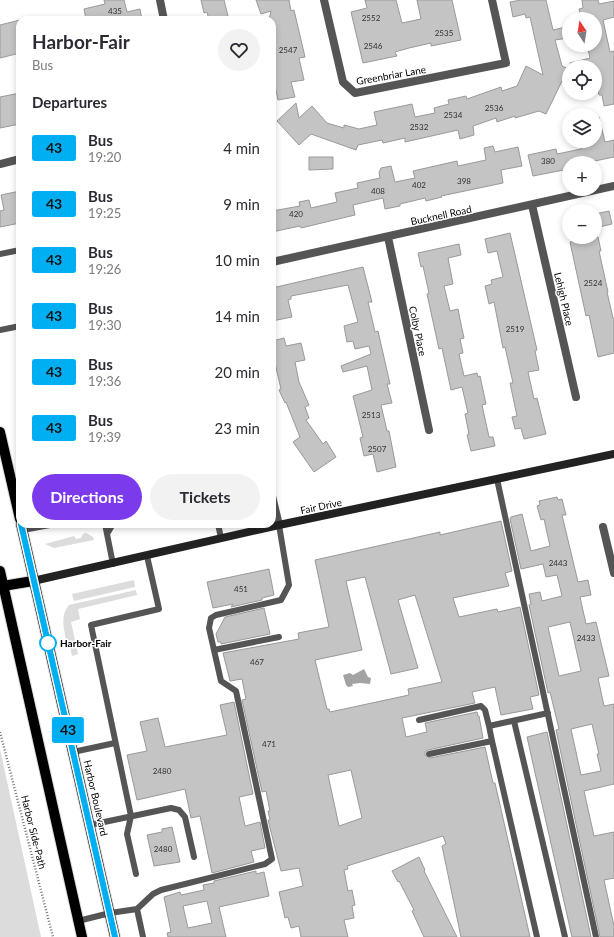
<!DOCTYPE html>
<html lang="en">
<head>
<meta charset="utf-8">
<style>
	body { margin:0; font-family:Lato,sans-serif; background:#f2f2f3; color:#2b2b33; height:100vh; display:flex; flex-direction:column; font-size:15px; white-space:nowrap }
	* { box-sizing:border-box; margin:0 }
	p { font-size:13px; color:#7c7c81 }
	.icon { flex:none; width:22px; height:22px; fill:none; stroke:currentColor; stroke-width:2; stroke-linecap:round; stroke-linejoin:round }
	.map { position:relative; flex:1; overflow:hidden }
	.side { position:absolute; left:16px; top:16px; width:260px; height:512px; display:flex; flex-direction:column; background:#fff; border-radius:12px; box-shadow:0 2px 6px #0003 }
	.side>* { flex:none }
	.badge { padding:0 8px; border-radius:3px; font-size:14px; line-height:26px }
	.needle { width:26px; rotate:348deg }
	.buttons { position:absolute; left:562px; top:12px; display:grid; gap:8px }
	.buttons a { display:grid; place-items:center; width:40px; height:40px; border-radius:50%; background:#fff; box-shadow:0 2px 6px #0003; font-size:20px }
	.map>.badge { position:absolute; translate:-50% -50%; box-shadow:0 0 0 2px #fff }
	h2 { padding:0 16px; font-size:15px; line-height:36px }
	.round { display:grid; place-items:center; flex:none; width:42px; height:42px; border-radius:21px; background:#f2f2f3 }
	.summary { display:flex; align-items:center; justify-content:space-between; height:68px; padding:0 16px }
	h1 { font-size:19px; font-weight:700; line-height:30px }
	.button { display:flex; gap:8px; margin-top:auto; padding:8px 16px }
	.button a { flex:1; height:46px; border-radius:24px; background:#7c3aed; color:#fff; font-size:16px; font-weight:700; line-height:46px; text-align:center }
	.button a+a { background:#f2f2f3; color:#2b2b33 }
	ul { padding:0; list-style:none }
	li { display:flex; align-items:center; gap:12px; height:56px; padding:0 16px }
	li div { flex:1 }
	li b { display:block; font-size:15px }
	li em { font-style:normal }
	li .badge { min-width:44px; font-weight:700; text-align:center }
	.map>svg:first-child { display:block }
	.green { fill:#dcdcdc }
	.water { fill:#a3a3a3 }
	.building { fill:#c4c4c4; stroke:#999; fill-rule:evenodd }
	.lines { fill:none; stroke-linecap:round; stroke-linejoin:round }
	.primary-casing { stroke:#dbdbdb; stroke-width:12 }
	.path { stroke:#777; stroke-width:2.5; stroke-dasharray:1 2; stroke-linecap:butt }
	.lane { stroke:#555; stroke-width:6 }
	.street { stroke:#555; stroke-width:8 }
	.secondary { stroke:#222; stroke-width:8 }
	.primary { stroke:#000; stroke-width:10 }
	.line-casing { stroke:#fff; stroke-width:9 }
	.line { stroke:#00aff2; stroke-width:6 }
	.stop-dot { fill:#fff; stroke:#00aff2; stroke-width:2 }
	.labels { text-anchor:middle; stroke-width:3; stroke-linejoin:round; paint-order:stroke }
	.number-label { font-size:8px; fill:#313131 }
	.street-label { font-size:10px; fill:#000; stroke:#fff }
	.stop-label { font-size:10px; font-weight:bold; fill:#000; stroke:#fff; text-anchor:start }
</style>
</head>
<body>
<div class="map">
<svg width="614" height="937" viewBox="0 0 614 937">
	<rect width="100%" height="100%" fill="#fff"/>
	<path class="green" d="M86 533 93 537 94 540 54 548 45 544 74 536 76 539 81 538 83 534Z
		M134 580 135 587 74 601 72 594Z
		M136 590 137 595 78 609 80 619 71 622 78 654 72 656 69 640 66 641C64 628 60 616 69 605Z
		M0 749 41 937H0Z"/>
	<path class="water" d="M364 669 368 677 371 678 370 684 360 683 352 684 353 686 348 687 346 685 343 675 350 673 353 675Z"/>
	<path class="building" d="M104 0H124L127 12 140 9 142 20H86L84 9 105 4Z
		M201 0H224L229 20H209L207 12 204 13Z
		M256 0H289L291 11 294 10 305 57 299 58 304 80 291 82 295 97 278 100 275 86H272V20H269L271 11 261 14Z
		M365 0H396L402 23 421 19 417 0H452L461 40 431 46V43L409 48 395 52 397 56 363 63 351 12 367 8Z
		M521 0H546L553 30 566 27 568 38 555 40 562 66 569 69V85L562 81 546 114 539 111 515 118V116L497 122 496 118 473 126 474 135 460 139 458 130 405 142V138L383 143 382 140 358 145 356 150 311 134 299 145 277 121 296 103 299 118 312 106 327 123 344 128V125L359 129 377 125 374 112 412 104 415 117 435 113 434 108 449 104 448 100 466 96 467 99 501 87 502 91 517 86 526 66 543 75 530 17 526 18 525 14 513 17 510 2Z
		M582 0H598L599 4 614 1V17L603 20 610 52 614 51V104L604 106 602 95H599L595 75V67H571L570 63 590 58 587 45H595V19H581L579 9 583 8Z
		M20 20V53L0 58V25Z
		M20 93V124L0 128V97Z
		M595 117H599L605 142 614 140V157L585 163H569V169L533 176 528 155 556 149 557 154 581 149V147L591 145 590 141H595Z
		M493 146 495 152 518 147 522 166 501 170 503 183 441 196 442 197 426 201 425 198 400 204V206L385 209 383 198 353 205 355 215 301 228 300 226 272 232V211L300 206 299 202 309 200 311 208 337 202 335 193 358 188 357 183 380 178 379 172 381 168 391 166 395 182 415 178 413 171 457 161 458 166 486 160 484 148Z
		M309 157H333V169L309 170Z
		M20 191V223L0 227V211L4 210 1 195Z
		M609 211 612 224 595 228V214Z
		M510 233 537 350 535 351 539 370 528 372 534 399 537 398 546 434 524 439 521 428 515 429 512 417 517 416 510 383H513L505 347 503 348 494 302 489 304 485 286 492 284 491 280 503 277 497 251 488 253 485 239Z
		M581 237H598L601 251H599L608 292H607L613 318H614V353L598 357 589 315 586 316 570 242 582 239Z
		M459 244 461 255 448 258 453 284 444 286 450 311 458 309 461 324 464 338 460 339 463 353 459 354 464 376 477 373 478 377 480 376 486 404 482 405 489 437H493L495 446 471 451 467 435 469 434 465 414 468 413 462 387 451 390 442 348 439 349 427 294 429 293 423 266 421 267 418 253Z
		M363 267 372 302H368L375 332 378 331 390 384H387L392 403 381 405 387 431H389L396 467 377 472 373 454 364 456 360 438 363 437 353 396 372 390 367 366 343 372 341 366 371 354 369 346 355 349 353 341 347 342 344 326 358 322 348 285 291 296V299L288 300 292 317 272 321V311H274L272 288Z
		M284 338 286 346 301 343 305 360 295 362 299 382 309 405 305 407 309 418 306 420 323 444 326 441 336 457 314 472 293 442 300 437 286 402 285 403 279 390 281 389 272 350V341Z
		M557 497 558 500 562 499 566 515H562L578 582 588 580 591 595 580 597 586 624 596 622 609 676 598 678 604 706 614 704V784L584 791 594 836 614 832V878L604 880 614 926V937H600L556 730 559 729 550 692 548 693 529 605 531 604 529 594 540 592 542 601 562 596 557 575 546 577 543 564 521 569 510 519 511 517 522 514 531 551 550 546 544 519 541 520 537 506 540 505 539 501ZM570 622 581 671 559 676 548 627ZM592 724 599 754H597L601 771 581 775 571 729Z
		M501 521 512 571 505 573 509 586 453 598 459 617 497 609 498 612 520 607 539 695 530 697 533 709 501 715 495 687 472 692 475 703 402 718 406 737 427 732 425 723 477 712 478 716H479L483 738 428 750 425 752V755L430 758 485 747 493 783H495L530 937H461L442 846 446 844 443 836 347 866 348 869 344 870 348 891 352 890 355 905 352 906 354 918 344 920 348 937H301L299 926 291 928 288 917 285 918 279 892 303 886 299 868 281 871 268 820H270L268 811H270L266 791 262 792 242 700 246 699 242 679 230 681 223 653 299 639 298 633 329 627 315 560 440 532V535ZM365 577 391 674 418 668 398 600 415 595 442 682 408 689 409 695 330 712 329 709H327L315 660 362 650 346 581ZM351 770 362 818 339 826 328 775Z
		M269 569 274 595 262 598V600L231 607 233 604 213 608 207 582Z
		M264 608 270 634 221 644V642H218L216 634 225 617Z
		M234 702 253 794 239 797 245 826 260 822 265 848 251 851 254 862 212 873 200 816 191 818 185 789 137 800 127 755 147 751 140 722 158 718 165 747 227 735 220 705Z
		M547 732 591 937H572L527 737Z
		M172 827 180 862 154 866 147 835 162 832V829Z
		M419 857 425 870 424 871 457 937H424L412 911 414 910 399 881 398 882 392 871Z
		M256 871V874L264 872 269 896 219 907 226 937H168L167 933 171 932 164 897 180 892 181 895 204 890 203 885 214 883V881ZM207 901 212 923 188 928 183 906Z"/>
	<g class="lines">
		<g class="primary-casing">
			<path id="primary" d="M0 432 20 519
				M21 524 115 937
				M0 571 82 937
				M3 586 33 581"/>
		</g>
		<path class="path" d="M0 732 53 937"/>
		<path class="lane" d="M0 254 20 250
			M0 330 20 326
			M497 479 596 937
			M12 484 20 482
			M105 524 113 564
			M218 524 221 538
			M23 530 55 524
			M107 534 113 524
			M214 650 279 637
			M419 720 481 706 485 710 489 726 548 713
			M514 721 565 937
			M492 741 537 937
			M73 752 115 743
			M429 754 492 741 489 726
			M90 825 171 808 179 810 185 817 194 857
			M136 874 127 834 131 816 91 625 159 609 147 556
			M137 909 143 937
			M78 921 110 913 137 909 153 894 161 890 265 864 272 859 236 691 221 681 209 628 211 618 216 615 281 600 289 585 279 525"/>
		<path class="street" d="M160 0 164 20
			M324 0 343 82 355 93 506 63 492 0
			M0 164 20 159
			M532 205 576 397
			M388 237 429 430
			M272 262 614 186
			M272 496 279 525
			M603 527 614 573"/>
		<path class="secondary" d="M33 581 279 525 614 454"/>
		<use href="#primary" class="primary"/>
	</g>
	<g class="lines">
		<g class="line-casing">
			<path id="line" d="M21 524 115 937"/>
		</g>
		<use href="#line" class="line"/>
	</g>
	<circle class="stop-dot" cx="48" cy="643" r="8"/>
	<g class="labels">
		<g class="number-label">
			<text x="115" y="14">435</text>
			<text x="371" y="21">2552</text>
			<text x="444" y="36">2535</text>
			<text x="373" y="49">2546</text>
			<text x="288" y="53">2547</text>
			<text x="494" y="111">2536</text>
			<text x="453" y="118">2534</text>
			<text x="419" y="130">2532</text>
			<text x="548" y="164">380</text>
			<text x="464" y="184">398</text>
			<text x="419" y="188">402</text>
			<text x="378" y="194">408</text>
			<text x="296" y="217">420</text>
			<text x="593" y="286">2524</text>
			<text x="515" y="332">2519</text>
			<text x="371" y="418">2513</text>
			<text x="377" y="452">2507</text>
			<text x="558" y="566">2443</text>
			<text x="241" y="592">451</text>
			<text x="586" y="641">2433</text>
			<text x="257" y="665">467</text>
			<text x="269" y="747">471</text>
			<text x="162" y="774">2480</text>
			<text x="163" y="852">2480</text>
		</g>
		<g class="street-label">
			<text transform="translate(391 75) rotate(-10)" y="4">Greenbriar Lane</text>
			<text transform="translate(441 215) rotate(-12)" y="4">Bucknell Road</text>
			<text transform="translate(564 299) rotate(77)" y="4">Lehigh Place</text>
			<text transform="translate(418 331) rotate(78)" y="4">Colby Place</text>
			<text transform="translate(321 506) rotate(-12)" y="4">Fair Drive</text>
			<text transform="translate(96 798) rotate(77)" y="4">Harbor Boulevard</text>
			<text transform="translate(34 832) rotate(76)" y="4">Harbor Side-Path</text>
		</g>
		<g class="stop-label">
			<text x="60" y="647">Harbor-Fair</text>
		</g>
	</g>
</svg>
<div class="buttons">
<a><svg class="needle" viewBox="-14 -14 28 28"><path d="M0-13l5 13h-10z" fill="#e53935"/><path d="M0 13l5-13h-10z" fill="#7c7c81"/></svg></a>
<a><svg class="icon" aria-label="locate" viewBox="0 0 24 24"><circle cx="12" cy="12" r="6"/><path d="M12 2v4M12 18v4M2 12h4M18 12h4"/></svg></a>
<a><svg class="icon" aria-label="layers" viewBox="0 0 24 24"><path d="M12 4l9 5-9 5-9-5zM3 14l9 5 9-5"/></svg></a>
<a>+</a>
<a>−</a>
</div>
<b class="badge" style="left:68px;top:730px;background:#00aff2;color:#111">43</b>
<section class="side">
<div class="summary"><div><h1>Harbor-Fair</h1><p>Bus</p></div><a class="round"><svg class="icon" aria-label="heart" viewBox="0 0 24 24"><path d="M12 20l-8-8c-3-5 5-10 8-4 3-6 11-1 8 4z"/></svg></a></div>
<h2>Departures</h2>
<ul>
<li><span class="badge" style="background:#00aff2;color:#111">43</span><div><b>Bus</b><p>19:20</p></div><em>4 min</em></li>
<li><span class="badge" style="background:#00aff2;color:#111">43</span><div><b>Bus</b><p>19:25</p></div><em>9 min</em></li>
<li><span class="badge" style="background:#00aff2;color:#111">43</span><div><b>Bus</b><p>19:26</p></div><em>10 min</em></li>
<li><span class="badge" style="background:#00aff2;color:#111">43</span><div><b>Bus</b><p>19:30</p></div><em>14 min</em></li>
<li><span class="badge" style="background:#00aff2;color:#111">43</span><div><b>Bus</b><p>19:36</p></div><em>20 min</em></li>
<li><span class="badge" style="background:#00aff2;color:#111">43</span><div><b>Bus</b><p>19:39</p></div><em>23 min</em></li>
</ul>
<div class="button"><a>Directions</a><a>Tickets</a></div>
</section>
</div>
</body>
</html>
